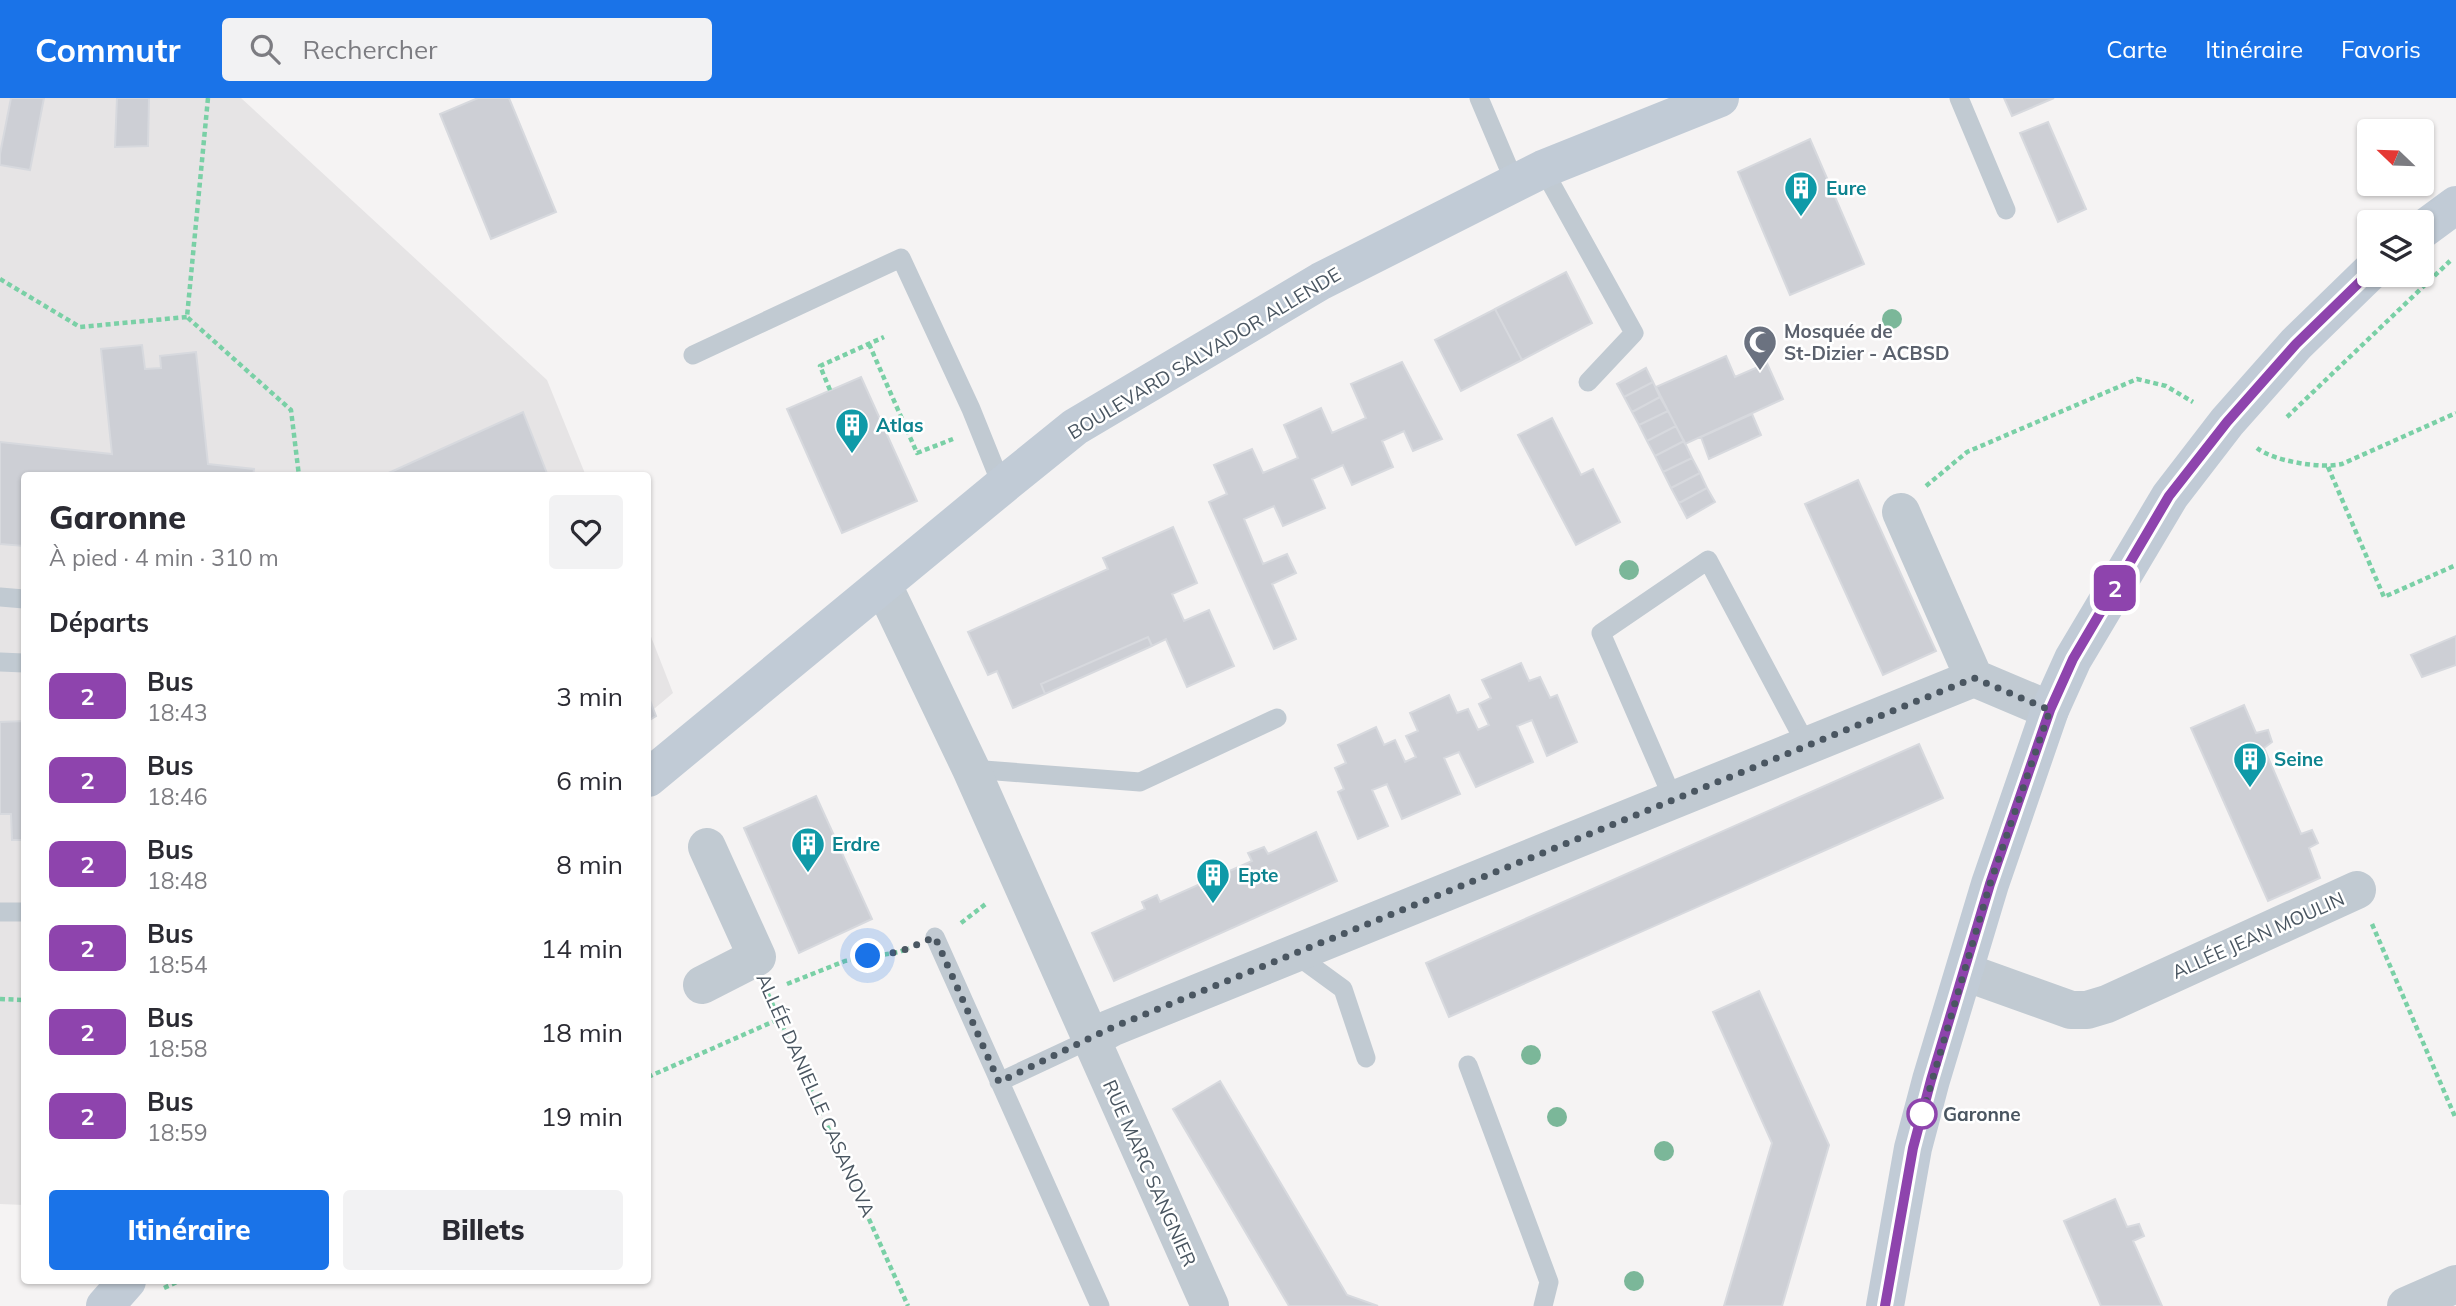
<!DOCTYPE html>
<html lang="fr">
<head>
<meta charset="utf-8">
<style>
	body { margin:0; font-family:Mulish,sans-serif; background:#f2f2f3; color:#2b2b33; height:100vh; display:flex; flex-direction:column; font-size:26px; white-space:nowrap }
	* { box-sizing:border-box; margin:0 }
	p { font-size:23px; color:#7c7c81 }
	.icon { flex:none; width:38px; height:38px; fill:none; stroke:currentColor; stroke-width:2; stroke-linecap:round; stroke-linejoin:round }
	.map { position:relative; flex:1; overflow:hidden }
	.details { position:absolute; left:21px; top:374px; width:630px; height:812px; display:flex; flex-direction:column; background:#fff; border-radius:7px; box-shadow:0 2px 5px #0004 }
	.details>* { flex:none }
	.badge { padding:0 14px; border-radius:10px; font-size:24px; line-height:46px }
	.needle { width:46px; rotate:293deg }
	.buttons { position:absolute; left:2357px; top:21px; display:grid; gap:14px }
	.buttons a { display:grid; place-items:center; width:77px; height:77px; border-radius:7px; background:#fff; box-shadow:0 2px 5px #0004; font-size:35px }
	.you { position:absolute; width:35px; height:35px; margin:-18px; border:5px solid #fff; border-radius:50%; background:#1a73e8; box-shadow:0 0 0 10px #1a73e833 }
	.map>.badge { position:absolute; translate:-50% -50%; box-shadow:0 0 0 4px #fff }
	h2 { padding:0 28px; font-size:26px; line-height:63px }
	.round { display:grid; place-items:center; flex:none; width:74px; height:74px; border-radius:7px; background:#f2f2f3 }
	.head { display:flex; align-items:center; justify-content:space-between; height:119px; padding:0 28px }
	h1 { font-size:33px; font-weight:800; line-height:52px }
	.button { display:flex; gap:14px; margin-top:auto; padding:14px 28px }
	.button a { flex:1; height:80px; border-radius:7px; background:#1a73e8; color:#fff; font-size:28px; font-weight:800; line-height:80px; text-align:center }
	.button a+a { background:#f2f2f3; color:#2b2b33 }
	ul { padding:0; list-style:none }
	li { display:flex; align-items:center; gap:21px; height:84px; padding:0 28px }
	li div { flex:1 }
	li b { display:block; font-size:26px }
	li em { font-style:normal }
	li .badge { min-width:77px; font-weight:700; text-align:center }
	header { display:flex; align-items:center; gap:42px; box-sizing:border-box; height:98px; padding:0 35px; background:#1a73e8; color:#fff }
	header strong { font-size:33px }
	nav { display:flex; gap:38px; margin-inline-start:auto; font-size:24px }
	.search { width:490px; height:63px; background:#f2f2f3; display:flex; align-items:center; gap:18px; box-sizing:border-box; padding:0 24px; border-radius:7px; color:#7c7c81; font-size:26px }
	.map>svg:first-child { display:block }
	.education { fill:#e6e4e5 }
	.building { fill:#cdcfd5; stroke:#d7d9de; stroke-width:2 }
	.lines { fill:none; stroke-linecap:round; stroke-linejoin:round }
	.path { stroke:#7ad0a6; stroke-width:4.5; stroke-dasharray:5 3.5; stroke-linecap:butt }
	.lane { stroke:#c1cad2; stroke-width:19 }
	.street { stroke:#c1cad2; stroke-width:38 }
	.secondary { stroke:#c1cbd6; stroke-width:38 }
	.tree { fill:#7bb799 }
	.line-casing { stroke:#fff; stroke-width:16 }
	.line { stroke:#8e44ad; stroke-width:10 }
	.walk { stroke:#4a5661; stroke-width:7; stroke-dasharray:0 12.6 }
	.stop-dot { fill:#fff; stroke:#8e44ad; stroke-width:3.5 }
	.labels { text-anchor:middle; stroke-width:5; stroke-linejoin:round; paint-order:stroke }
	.culture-label { font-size:19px; font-weight:bold; fill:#0d838f; stroke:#fff; text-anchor:start }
	.worship-label { font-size:19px; font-weight:bold; fill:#5b616d; stroke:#fff; text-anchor:start }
	.street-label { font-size:19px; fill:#4a5661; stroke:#fff }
	.stop-label { font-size:19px; font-weight:bold; fill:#4a5661; stroke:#fff; text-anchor:start }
</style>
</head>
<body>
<header>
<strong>Commutr</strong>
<div class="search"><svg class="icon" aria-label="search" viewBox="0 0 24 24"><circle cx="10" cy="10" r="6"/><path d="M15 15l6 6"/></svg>Rechercher</div>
<nav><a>Carte</a><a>Itinéraire</a><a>Favoris</a></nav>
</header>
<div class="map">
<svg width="2456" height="1208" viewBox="0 0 2456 1208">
	<rect width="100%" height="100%" fill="#f5f3f3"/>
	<path class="education" d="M0 0H241L547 282 586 378H24V1107L0 1106Z
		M648 531 673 595 648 616Z"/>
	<path class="building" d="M11 0H44L30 72 0 67V56Z
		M117 0H149L148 48 115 49Z
		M478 0H509L556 114 491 141 440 16Z
		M2004 0H2054L2012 18Z
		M2048 24 2086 111 2058 124 2020 35Z
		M1810 41 1864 166 1790 197 1738 74Z
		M1566 174 1592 225 1522 262 1495 211Z
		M1495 211 1522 262 1461 293 1435 242Z
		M142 247 145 271 161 270 160 258 196 254 208 366 254 371 253 378H24V448L0 446V344L112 356 101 251Z
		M1726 258 1735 279 1767 265 1783 301 1685 346 1656 289Z
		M1402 264 1442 341 1413 353 1404 333 1382 343 1393 369 1352 387 1343 367 1312 381 1325 410 1283 428 1274 408 1244 421 1263 466 1287 456 1296 475 1272 486 1296 541 1274 551 1209 404 1227 396 1214 367 1252 351 1263 375 1298 360 1284 327 1321 310 1332 335 1366 320 1351 286Z
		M1646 270 1653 284 1624 299 1617 286Z
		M861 279 917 403 842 435 787 311Z
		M1653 284 1660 299 1632 314 1624 299Z
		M1660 299 1668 313 1639 327 1632 314Z
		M1668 313 1676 328 1647 343 1639 327Z
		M523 314 548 378H382L404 368Z
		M1752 316 1761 337 1709 361 1701 339Z
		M1552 320 1581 377 1593 371 1620 424 1576 447 1518 337Z
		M1676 328 1684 343 1655 358 1647 343Z
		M1684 343 1692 360 1663 374 1655 358Z
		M1692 360 1700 375 1671 390 1663 374Z
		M1700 375 1707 390 1679 405 1671 390Z
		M1858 382 1936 553 1883 577 1805 406Z
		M1707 390 1715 404 1687 420 1679 405Z
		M1173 429 1197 485 1172 496 1184 523 1209 512 1234 568 1187 589 1166 541 1152 548 1148 539 1041 586 1045 596 1013 610 997 573 988 577 968 534 1108 471 1103 460Z
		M2456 538V567L2422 579 2411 557Z
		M1148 539 1152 548 1045 596 1041 586Z
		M1521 565 1529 583 1540 579 1550 600 1557 597 1577 644 1547 658 1532 622 1517 628 1533 664 1476 689 1459 654 1444 660 1460 696 1402 721 1387 686 1372 692 1388 728 1358 741 1338 694 1344 691 1335 670 1346 665 1338 647 1376 629 1384 647 1395 642 1405 664 1416 659 1406 638 1418 633 1410 615 1449 597 1457 615 1468 611 1478 632 1489 627 1479 606 1491 600 1482 582Z
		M648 597 656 618 648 623Z
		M2244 607 2256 635 2268 632 2272 644 2264 650 2301 736 2312 732 2318 745 2309 750 2320 780 2268 803 2191 630Z
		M24 623V742H12L11 716H0V624Z
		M1919 646 1943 700 1449 919 1426 865Z
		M816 698 872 821 799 855 744 730Z
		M1316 734 1337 783 1114 883 1092 835 1145 811 1142 804 1157 797 1160 804 1252 763 1248 755 1264 749 1268 756Z
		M1759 893 1829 1047 1782 1208H1724L1772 1045 1713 914Z
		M1220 983 1347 1197 1378 1208H1289L1173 1011Z
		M2115 1101 2127 1129 2139 1126 2144 1138 2133 1143 2162 1208H2101L2064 1123Z"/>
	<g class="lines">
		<path class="path" d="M208 0 187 219 291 312 299 378
			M0 181 80 229 187 219
			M869 246 917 355 953 341
			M830 292 820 268 884 239
			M2287 319 2450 163
			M2257 350C2273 363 2321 371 2342 366L2456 315
			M2328 369 2384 499 2456 467
			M1926 388 1967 354 2137 281 2166 288 2193 304
			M961 825 987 805
			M2372 826 2456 1021
			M787 886 845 863 899 854 909 850
			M768 896 908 1208
			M0 901 24 902
			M648 979 779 921
			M164 1190 179 1183"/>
		<path class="lane" d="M1479 0 1515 85
			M1959 0 2006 112
			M1543 71 1634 235 1588 284
			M693 257 901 160 971 311 1002 388
			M0 499 24 501
			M0 564 24 565
			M971 671 1140 684 1277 620
			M1674 703 1601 535 1708 462 1807 648
			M0 814H24
			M935 839 1100 1208
			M1295 856 1343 891 1366 960
			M1468 967 1549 1184 1543 1208
			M999 984 1091 941"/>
		<path class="street" d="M1901 414 1974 580 2050 612
			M883 487 971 671 1210 1208
			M1965 874 2071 912H2087L2107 906 2357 792
			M702 887 757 859 707 749
			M1091 941 1111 930 1974 580
			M2406 1208 2456 1186"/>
		<path class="secondary" d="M2422 132 2456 107
			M648 680 1002 388 1075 329 1321 183 1543 71 1720 0
			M105 1208 127 1183
			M1885 1208 1913 1050 1931 982 1990 786 2050 612 2073 561 2170 398 2227 324 2296 246 2370 174"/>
	</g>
	<g class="tree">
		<circle cx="1892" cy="221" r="10"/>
		<circle cx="1629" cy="472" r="10"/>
		<circle cx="1531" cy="957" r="10"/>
		<circle cx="1557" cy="1019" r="10"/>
		<circle cx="1664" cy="1053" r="10"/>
		<circle cx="1634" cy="1183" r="10"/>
	</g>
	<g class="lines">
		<g class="line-casing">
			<path id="line" d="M1885 1208 1913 1050 1931 982 1990 786 2050 612 2073 561 2169 398 2227 324 2296 246 2370 174"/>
		</g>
		<use href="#line" class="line"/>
		<path class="walk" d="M868 858 899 854 935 839 999 984 1111 930 1974 580 2050 612 1990 786 1919 1027 1922 1016"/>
	</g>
	<defs>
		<g id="building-pin" transform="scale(1.75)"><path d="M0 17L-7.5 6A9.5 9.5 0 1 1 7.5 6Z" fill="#0f9aa8" stroke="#fff"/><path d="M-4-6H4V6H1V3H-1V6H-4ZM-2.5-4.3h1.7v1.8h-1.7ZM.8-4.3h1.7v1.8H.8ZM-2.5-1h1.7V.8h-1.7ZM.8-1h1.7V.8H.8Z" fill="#fff"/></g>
		<g id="mosque-pin" transform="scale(1.75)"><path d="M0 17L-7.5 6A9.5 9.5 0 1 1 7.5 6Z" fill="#6b7280" stroke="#fff"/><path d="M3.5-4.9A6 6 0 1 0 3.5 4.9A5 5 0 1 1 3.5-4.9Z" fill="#fff"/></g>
	</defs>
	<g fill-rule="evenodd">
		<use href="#building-pin" x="1801" y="90"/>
		<use href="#mosque-pin" x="1760" y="244"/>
		<use href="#building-pin" x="852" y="327"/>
		<use href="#building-pin" x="2250" y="661"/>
		<use href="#building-pin" x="808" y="746"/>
		<use href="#building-pin" x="1213" y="777"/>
	</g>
	<circle class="stop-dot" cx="1922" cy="1016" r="14"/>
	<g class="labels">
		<g class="culture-label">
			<text x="1826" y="97">Eure</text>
			<text x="876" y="334">Atlas</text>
			<text x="2274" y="668">Seine</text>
			<text x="832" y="753">Erdre</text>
			<text x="1238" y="784">Epte</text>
		</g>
		<g class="worship-label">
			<text x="1784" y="240">Mosquée de<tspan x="1784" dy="22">St-Dizier - ACBSD</tspan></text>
		</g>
		<g class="street-label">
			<text transform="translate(1204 255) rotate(-31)" y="7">BOULEVARD SALVADOR ALLENDE</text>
			<text transform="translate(2258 837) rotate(-24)" y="7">ALLÉE JEAN MOULIN</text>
			<text transform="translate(816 997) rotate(66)" y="7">ALLÉE DANIELLE CASANOVA</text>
			<text transform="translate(1150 1075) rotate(66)" y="7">RUE MARC SANGNIER</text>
		</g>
		<g class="stop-label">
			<text x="1943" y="1023">Garonne</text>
		</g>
	</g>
</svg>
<div class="buttons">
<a><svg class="needle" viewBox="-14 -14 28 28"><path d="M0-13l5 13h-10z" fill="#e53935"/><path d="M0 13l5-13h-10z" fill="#7c7c81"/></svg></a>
<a><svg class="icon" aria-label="layers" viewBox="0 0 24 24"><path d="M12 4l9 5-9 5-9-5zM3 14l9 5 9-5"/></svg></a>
</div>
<div class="you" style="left:868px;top:858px"></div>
<b class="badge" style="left:2115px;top:490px;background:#8e44ad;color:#fff">2</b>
<section class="details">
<div class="head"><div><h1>Garonne</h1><p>À pied · 4 min · 310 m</p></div><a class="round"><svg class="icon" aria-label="heart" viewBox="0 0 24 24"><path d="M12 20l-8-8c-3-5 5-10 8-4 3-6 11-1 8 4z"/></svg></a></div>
<h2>Départs</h2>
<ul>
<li><span class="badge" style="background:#8e44ad;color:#fff">2</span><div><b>Bus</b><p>18:43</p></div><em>3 min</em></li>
<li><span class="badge" style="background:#8e44ad;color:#fff">2</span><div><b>Bus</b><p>18:46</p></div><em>6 min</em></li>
<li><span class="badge" style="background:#8e44ad;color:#fff">2</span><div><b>Bus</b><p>18:48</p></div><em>8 min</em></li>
<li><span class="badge" style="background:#8e44ad;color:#fff">2</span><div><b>Bus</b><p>18:54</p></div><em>14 min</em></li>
<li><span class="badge" style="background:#8e44ad;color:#fff">2</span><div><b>Bus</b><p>18:58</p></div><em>18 min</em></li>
<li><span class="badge" style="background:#8e44ad;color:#fff">2</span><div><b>Bus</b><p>18:59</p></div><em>19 min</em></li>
</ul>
<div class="button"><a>Itinéraire</a><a>Billets</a></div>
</section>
</div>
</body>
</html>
